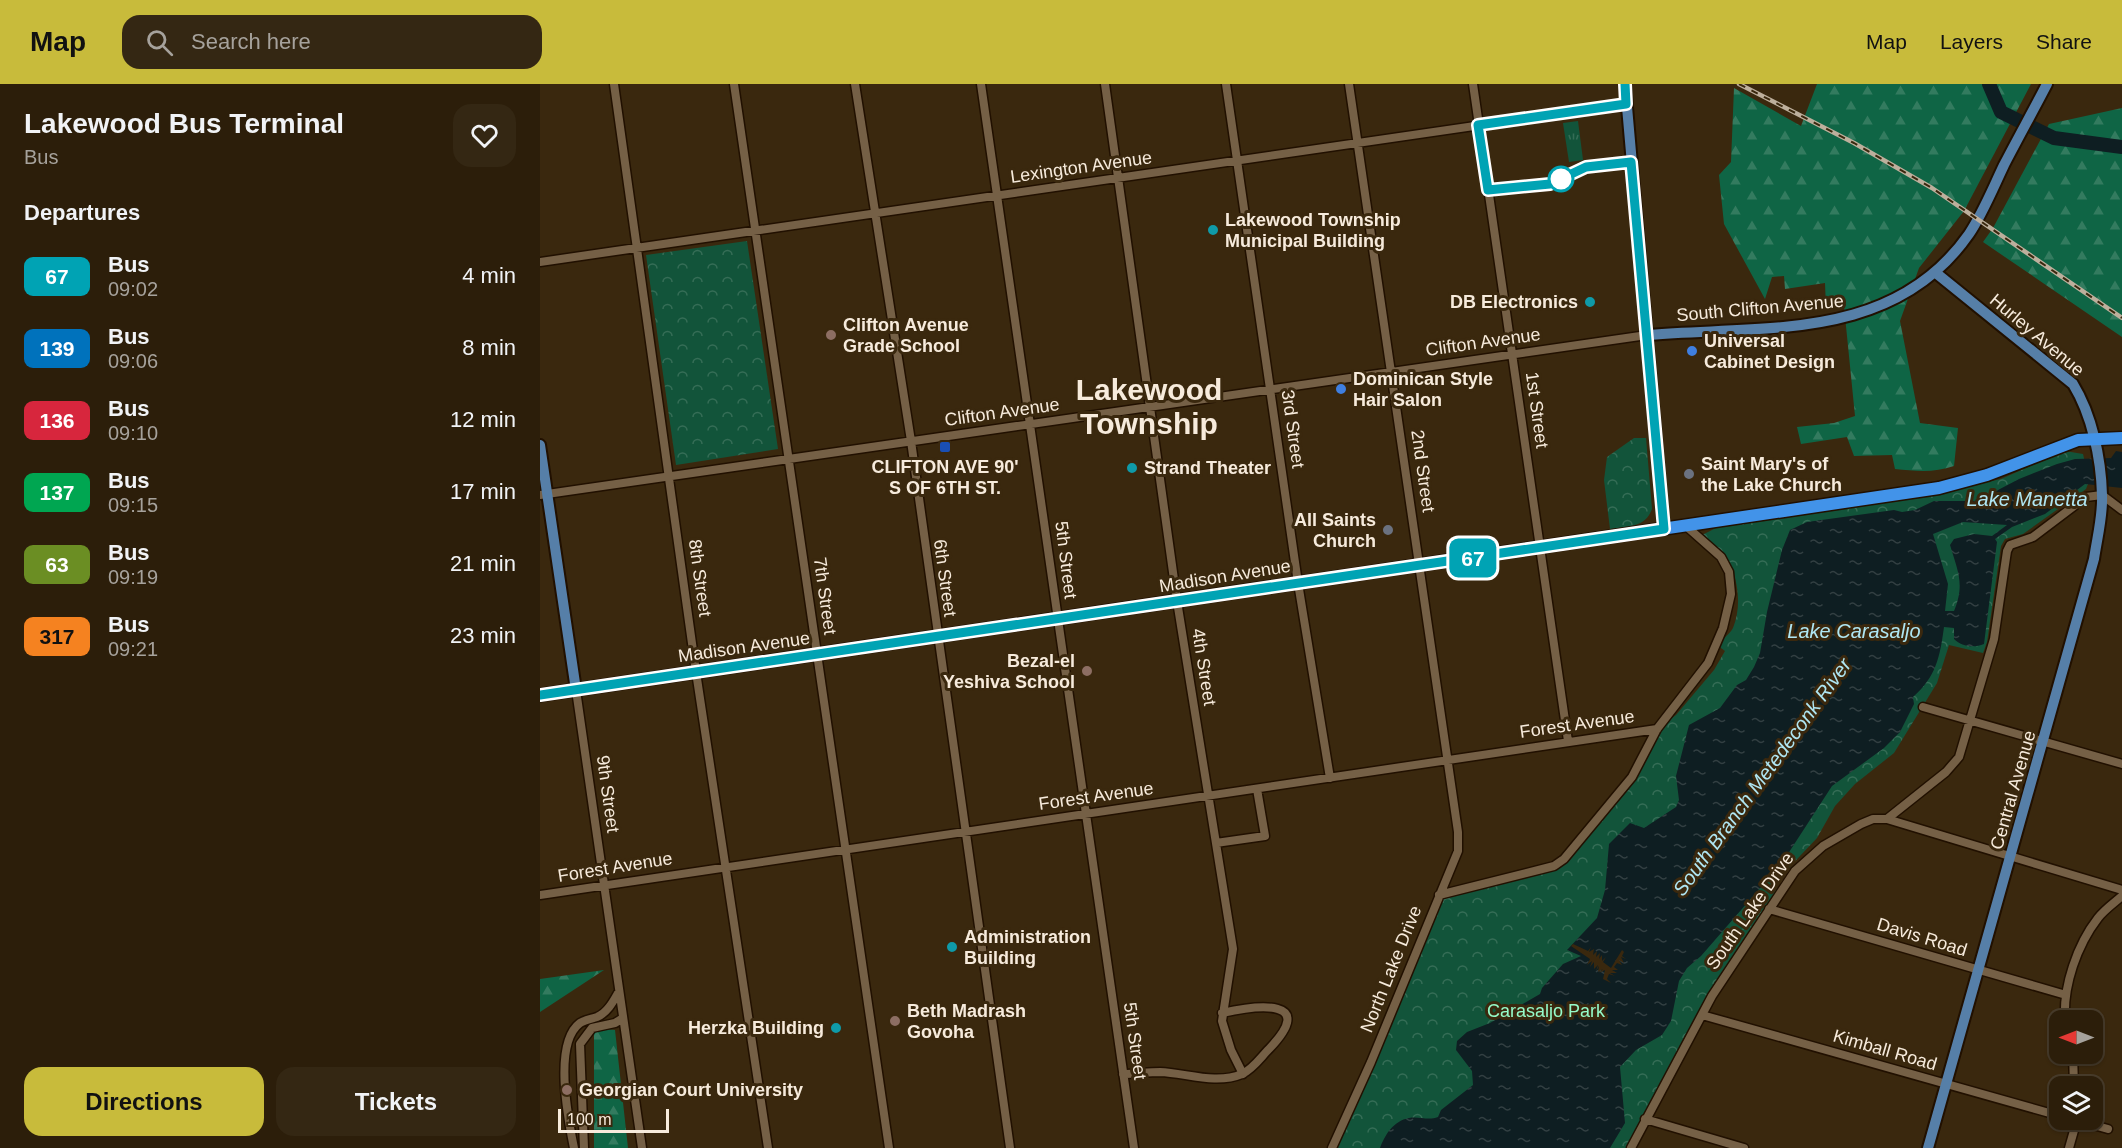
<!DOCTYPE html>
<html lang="en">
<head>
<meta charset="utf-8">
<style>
	body { margin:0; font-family:Helvetica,sans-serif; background:#342713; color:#f1f3f6; height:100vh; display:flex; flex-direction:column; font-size:22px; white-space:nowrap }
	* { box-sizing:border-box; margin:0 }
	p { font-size:20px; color:#a6a29c }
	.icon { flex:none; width:33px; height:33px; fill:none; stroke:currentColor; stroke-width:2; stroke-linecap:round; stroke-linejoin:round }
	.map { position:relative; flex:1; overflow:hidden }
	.sheet { display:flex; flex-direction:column; background:#2c1e0a; width:540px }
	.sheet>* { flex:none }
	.badge { padding:0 12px; border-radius:9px; font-size:21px; line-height:39px }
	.needle { width:39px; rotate:270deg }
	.buttons { position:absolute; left:1509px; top:926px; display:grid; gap:12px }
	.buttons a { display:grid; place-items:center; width:54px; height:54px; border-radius:12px; background:#2c1e0a; box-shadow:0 2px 4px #0004,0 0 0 2px #483c2b; font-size:30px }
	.scale { position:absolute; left:18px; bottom:15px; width:111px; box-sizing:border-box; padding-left:6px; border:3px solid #f7ebdc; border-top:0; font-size:16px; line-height:21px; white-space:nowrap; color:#f7ebdc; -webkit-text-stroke:4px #3a280e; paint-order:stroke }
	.map>.badge { position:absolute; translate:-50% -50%; box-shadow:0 0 0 3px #fff }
	h2 { padding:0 24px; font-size:22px; line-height:54px }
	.round { display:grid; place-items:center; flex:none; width:63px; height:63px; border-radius:18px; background:#342713 }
	.overview { display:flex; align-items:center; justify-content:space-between; height:102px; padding:0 24px }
	h1 { font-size:28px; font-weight:700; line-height:45px }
	.primary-button { display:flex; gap:12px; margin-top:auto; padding:12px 24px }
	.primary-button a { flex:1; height:69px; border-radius:18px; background:#c8bb3b; color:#111; font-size:24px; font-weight:700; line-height:69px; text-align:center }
	.primary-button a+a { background:#342713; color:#f1f3f6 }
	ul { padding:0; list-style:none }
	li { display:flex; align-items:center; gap:18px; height:72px; padding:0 24px }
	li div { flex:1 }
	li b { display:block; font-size:22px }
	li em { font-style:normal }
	li .badge { min-width:66px; font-weight:700; text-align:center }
	header { display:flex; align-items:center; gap:36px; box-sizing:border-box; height:84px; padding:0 30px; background:#c8bb3b; color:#111 }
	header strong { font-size:28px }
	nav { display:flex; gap:33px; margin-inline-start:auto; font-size:21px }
	.search { width:420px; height:54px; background:#342713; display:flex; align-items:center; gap:15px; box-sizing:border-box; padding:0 21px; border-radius:18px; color:#a6a29c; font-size:22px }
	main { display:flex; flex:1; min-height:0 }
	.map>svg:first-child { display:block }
	.grass { fill:url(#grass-tufts) }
	.forest { fill:url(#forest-firs) }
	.park { fill:url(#park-crowns) }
	.water { fill:url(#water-ripples); fill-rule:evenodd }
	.pier { fill:#3a280e }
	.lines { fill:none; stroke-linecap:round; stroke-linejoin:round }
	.river { stroke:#0e1e22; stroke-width:14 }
	.minor-casing { stroke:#211000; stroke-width:11 }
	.major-casing { stroke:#211000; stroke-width:14 }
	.highway-casing { stroke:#211000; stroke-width:15 }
	.minor { stroke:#756046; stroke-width:8 }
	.major { stroke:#567fa8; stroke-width:10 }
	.highway { stroke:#4293e9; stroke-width:12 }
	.rail-casing { stroke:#bdaf9c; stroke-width:4.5 }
	.rail { stroke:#3a280e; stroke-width:2; stroke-dasharray:7; stroke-linecap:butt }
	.line-casing { stroke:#fff; stroke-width:14 }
	.line { stroke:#00a3b4; stroke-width:9 }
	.stop-dot { fill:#fff; stroke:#00a3b4; stroke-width:3 }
	.culture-dot { fill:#0f9aa8; stroke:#3a280e; stroke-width:2 }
	.education-dot { fill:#8d6e63; stroke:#3a280e; stroke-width:2 }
	.shop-dot { fill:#3f7fe0; stroke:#3a280e; stroke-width:2 }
	.transit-dot { fill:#1a4fb4; stroke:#3a280e; stroke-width:2 }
	.worship-dot { fill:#6b7280; stroke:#3a280e; stroke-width:2 }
	.labels { text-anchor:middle; stroke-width:6; stroke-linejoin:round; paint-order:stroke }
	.street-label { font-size:18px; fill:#f7ebdc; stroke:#3a280e }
	.poi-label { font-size:18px; font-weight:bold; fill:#f7ebdc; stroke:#3a280e; text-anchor:start }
	.park-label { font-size:18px; fill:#95fac9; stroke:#3a280e }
	.water-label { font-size:20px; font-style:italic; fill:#afe6f3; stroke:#3a280e }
	.town-label { font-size:30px; font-weight:bold; fill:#f7ebdc; stroke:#3a280e }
</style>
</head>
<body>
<header>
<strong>Map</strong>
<div class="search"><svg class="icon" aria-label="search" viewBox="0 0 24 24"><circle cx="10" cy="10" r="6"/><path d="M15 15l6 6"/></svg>Search here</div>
<nav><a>Map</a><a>Layers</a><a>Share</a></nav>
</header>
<main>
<section class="sheet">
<div class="overview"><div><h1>Lakewood Bus Terminal</h1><p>Bus</p></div><a class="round"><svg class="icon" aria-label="heart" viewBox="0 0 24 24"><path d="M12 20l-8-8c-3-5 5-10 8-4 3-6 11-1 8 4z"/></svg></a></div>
<h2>Departures</h2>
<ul>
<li><span class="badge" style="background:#00a3b4;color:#fff">67</span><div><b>Bus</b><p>09:02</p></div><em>4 min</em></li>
<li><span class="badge" style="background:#0072bc;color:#fff">139</span><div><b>Bus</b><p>09:06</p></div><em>8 min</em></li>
<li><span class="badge" style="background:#d7263d;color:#fff">136</span><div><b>Bus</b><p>09:10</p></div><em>12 min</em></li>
<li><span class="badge" style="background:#00a651;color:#fff">137</span><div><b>Bus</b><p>09:15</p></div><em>17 min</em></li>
<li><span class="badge" style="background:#6b8e23;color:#fff">63</span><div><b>Bus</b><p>09:19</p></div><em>21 min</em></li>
<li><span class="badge" style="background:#f58220;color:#111">317</span><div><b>Bus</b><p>09:21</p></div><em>23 min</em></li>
</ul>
<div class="primary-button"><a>Directions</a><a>Tickets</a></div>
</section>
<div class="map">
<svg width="1582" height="1064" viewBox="0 0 1582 1064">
	<defs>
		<pattern id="grass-tufts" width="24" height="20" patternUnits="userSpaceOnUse" patternTransform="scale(1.5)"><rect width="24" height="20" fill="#12543a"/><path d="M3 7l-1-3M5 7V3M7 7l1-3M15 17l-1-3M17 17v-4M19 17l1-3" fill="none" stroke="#356d56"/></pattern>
		<pattern id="forest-firs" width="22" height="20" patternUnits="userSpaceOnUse" patternTransform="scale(1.5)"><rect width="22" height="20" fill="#0f6545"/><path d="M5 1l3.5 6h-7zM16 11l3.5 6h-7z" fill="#337b5f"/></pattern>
		<pattern id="park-crowns" width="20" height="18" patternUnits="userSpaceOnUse" patternTransform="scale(1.5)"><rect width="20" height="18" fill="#12543a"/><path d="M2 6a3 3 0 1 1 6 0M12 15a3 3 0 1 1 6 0" fill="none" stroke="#356d56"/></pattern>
		<pattern id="water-ripples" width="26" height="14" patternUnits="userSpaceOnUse" patternTransform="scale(1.5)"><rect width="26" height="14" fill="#0e1e22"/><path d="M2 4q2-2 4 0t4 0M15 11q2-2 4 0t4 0" fill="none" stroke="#323f42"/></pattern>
	</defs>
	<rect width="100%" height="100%" fill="#3a280e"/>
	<path class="grass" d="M1038 37 1043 76 1029 78 1023 39Z"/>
	<path class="forest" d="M1277 0H1491L1424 127 1379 184 1360 237 1380 339 1418 344 1414 382C1394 389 1376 387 1355 385L1352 371 1314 372 1307 353 1261 360 1257 343 1294 339 1315 332 1304 222 1286 224 1285 199 1245 205 1244 192 1232 193 1225 215 1184 140 1179 91 1191 78 1194 4 1261 42Z
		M1582 24V253L1443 158 1453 144 1509 40Z
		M64 886 0 928V895Z
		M63 945 75 946 88 1064H54V948Z"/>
	<path class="park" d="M207 157 238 365 136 381 106 171Z
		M1094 354H1106L1112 425C1105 444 1088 442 1070 445L1064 396 1067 373Z
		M1525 367 1543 370 1549 397 1546 405 1483 450 1465 455 1461 462 1447 558 1443 569 1409 561 1397 599 1354 669 1315 700 1295 722 1277 754 1241 792 1229 825 1172 912 1091 1064H792L899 811 1014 782 1110 668 1117 645 1136 631 1174 586 1185 567 1177 561C1181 556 1190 550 1193 544 1206 513 1194 461 1158 453L1176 444 1416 405 1461 395Z"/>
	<path class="water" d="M1576 367 1582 368V404L1545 400 1505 430 1472 443 1455 455 1457 458 1444 560C1434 564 1422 563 1414 555V544L1404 543C1400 573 1396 593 1373 613L1374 620 1360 648 1344 664 1292 702 1242 779 1161 872 1147 884 1139 897 1131 937 1122 951 1096 966 1080 983 1085 1039 1070 1064H840C845 1051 853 1037 869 1034 879 1032 888 1037 898 1033L901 1026 933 1001 932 987 916 966 917 957 927 948 950 939 1000 910 1002 904 1023 880 1041 872 1027 866 1057 834 1065 806 1069 760 1090 739 1104 744 1136 723 1139 716 1136 692 1149 641 1180 624 1197 601 1206 596 1214 583 1220 569 1227 528 1242 466 1250 446 1267 438 1354 426 1362 428 1375 426 1394 417H1437L1479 395 1517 380 1535 375 1571 374ZM1423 438 1467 441 1452 452 1434 450 1414 455 1410 461C1418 488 1425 500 1414 527H1405L1408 500 1393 450Z"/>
	<path class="pier" d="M1033 860 1048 867 1051 863 1049 868 1054 865 1053 871 1057 867 1056 873 1060 869 1059 875 1062 871V877L1066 873 1063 878 1071 884 1082 866 1084 868 1082 872 1086 875 1081 873 1084 879 1079 876 1082 881 1077 879 1074 883 1078 886H1072L1077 889H1070L1075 892 1069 890 1067 895 1071 899 1063 895 1065 886 1059 889 1063 885 1058 888 1059 882 1056 887 1058 881 1054 885V878L1050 883 1052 877 1047 881 1050 875 1031 862Z"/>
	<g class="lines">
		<path class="river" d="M1449 0 1461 28 1514 54 1582 63"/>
		<g class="minor-casing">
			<path id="minor" d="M74 0 156 588 228 1064
				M194 0 349 1064
				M315 0 371 357 470 1064
				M441 0 594 1064
				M565 0 637 517 693 865 682 937 691 966 703 990
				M686 0 758 499 790 694
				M933 0 1028 657
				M0 178 1086 20
				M0 411 1107 251
				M36 606 102 1064
				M1383 623 1582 680
				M1347 735 1582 806
				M676 759 725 752 717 705
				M0 811 1117 645
				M899 811 1014 782 1024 775 1092 693 1117 645 1168 579 1183 544 1191 510 1189 488 1181 473 1146 442
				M1229 825 1526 911
				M1162 931 1520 1032
				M1525 936C1523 902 1537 861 1558 834 1564 826 1574 819 1582 812
				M1533 969 1534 1002
				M583 990C595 990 608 988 620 988 646 989 676 1001 702 990 713 985 721 973 729 965 778 914 718 921 682 929
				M1105 1035 1204 1064
				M1532 1035 1568 1045
				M34 1064C28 1035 13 959 40 939 45 936 51 935 57 933 67 929 73 918 78 909
				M44 1064 40 960 52 944 75 939 83 934
				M792 1064 831 978 918 767V748L809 0
				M1091 1064 1172 912 1255 787 1283 762 1321 740 1333 735H1347L1406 688 1419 673 1454 555 1467 467 1470 461 1493 453 1546 413 1562 411 1582 426
				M1529 1064 1537 1036"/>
		</g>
		<g class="major-casing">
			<path id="major" d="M1085 0 1124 445
				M1107 251C1223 241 1353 259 1429 150 1443 129 1453 104 1464 81 1478 54 1493 27 1507 0
				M0 361 36 606
				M1388 1064 1554 475C1557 454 1563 432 1562 411 1561 374 1552 331 1533 300L1396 189"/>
		</g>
		<g class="highway-casing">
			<path id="highway" d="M0 611 1399 404 1447 391 1538 356 1582 354"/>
		</g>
		<use href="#minor" class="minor"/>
		<use href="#major" class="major"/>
		<use href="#highway" class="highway"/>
		<g class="rail-casing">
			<path id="rail" d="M1199 0 1314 59 1392 104 1582 234"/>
		</g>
		<use href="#rail" class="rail"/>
	</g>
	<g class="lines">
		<g class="line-casing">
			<path id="line" d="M0 611 1124 445 1091 78 1046 83 1010 100 948 106 938 41 1086 20 1085 0"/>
		</g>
		<use href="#line" class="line"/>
	</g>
	<circle class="stop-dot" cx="1021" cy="95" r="12"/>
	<g class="culture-dot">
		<circle cx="673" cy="146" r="6"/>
		<circle cx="1050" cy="218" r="6"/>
		<circle cx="592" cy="384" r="6"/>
		<circle cx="412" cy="863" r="6"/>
		<circle cx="296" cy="944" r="6"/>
	</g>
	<g class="education-dot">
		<circle cx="291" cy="251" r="6"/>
		<circle cx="547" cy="587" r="6"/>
		<circle cx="355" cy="937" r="6"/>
		<circle cx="27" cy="1006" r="6"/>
	</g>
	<g class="shop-dot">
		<circle cx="1152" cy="267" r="6"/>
		<circle cx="801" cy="305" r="6"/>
	</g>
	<rect class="transit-dot" x="399" y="357" width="12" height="12" rx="3"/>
	<g class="worship-dot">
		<circle cx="1149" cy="390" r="6"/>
		<circle cx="848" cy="446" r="6"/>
	</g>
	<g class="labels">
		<g class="street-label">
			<text transform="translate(541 83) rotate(-8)" y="6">Lexington Avenue</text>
			<text transform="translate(1220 224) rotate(-5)" y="6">South Clifton Avenue</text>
			<text transform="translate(1497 251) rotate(40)" y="6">Hurley Avenue</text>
			<text transform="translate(943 258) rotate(-8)" y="6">Clifton Avenue</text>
			<text transform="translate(997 326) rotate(82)" y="6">1st Street</text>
			<text transform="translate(462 328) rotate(-8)" y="6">Clifton Avenue</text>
			<text transform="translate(753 345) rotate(82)" y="6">3rd Street</text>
			<text transform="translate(883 387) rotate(82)" y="6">2nd Street</text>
			<text transform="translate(526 476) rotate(83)" y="6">5th Street</text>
			<text transform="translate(685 492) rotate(-9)" y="6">Madison Avenue</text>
			<text transform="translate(160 494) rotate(82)" y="6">8th Street</text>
			<text transform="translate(405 494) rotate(82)" y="6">6th Street</text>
			<text transform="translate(285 512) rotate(82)" y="6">7th Street</text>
			<text transform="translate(204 563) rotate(-8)" y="6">Madison Avenue</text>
			<text transform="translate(664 583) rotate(81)" y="6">4th Street</text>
			<text transform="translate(1037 640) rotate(-8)" y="6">Forest Avenue</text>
			<text transform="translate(1473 706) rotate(-74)" y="6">Central Avenue</text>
			<text transform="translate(68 710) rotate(82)" y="6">9th Street</text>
			<text transform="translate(556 712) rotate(-8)" y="6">Forest Avenue</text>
			<text transform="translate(75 783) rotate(-9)" y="6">Forest Avenue</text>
			<text transform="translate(1210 827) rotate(-55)" y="6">South Lake Drive</text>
			<text transform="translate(1382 853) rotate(17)" y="6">Davis Road</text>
			<text transform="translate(851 885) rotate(-68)" y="6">North Lake Drive</text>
			<text transform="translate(595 957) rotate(82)" y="6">5th Street</text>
			<text transform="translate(1345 966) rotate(16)" y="6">Kimball Road</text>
		</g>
		<g class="poi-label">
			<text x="685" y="142">Lakewood Township<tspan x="685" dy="21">Municipal Building</tspan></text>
			<text x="1038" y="224" text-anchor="end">DB Electronics</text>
			<text x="303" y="247">Clifton Avenue<tspan x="303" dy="21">Grade School</tspan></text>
			<text x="1164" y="263">Universal<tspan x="1164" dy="21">Cabinet Design</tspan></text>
			<text x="813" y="301">Dominican Style<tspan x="813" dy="21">Hair Salon</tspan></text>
			<text x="1161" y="386">Saint Mary's of<tspan x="1161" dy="21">the Lake Church</tspan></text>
			<text x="405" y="389" text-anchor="middle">CLIFTON AVE 90'<tspan x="405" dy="21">S OF 6TH ST.</tspan></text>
			<text x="604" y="390">Strand Theater</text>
			<text x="836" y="442" text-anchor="end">All Saints<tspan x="836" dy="21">Church</tspan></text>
			<text x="535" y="583" text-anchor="end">Bezal-el<tspan x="535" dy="21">Yeshiva School</tspan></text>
			<text x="424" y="859">Administration<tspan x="424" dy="21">Building</tspan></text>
			<text x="367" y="933">Beth Madrash<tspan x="367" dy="21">Govoha</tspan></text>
			<text x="284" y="950" text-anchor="end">Herzka Building</text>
			<text x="39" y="1012">Georgian Court University</text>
		</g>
		<g class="park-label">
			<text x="1006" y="933">Carasaljo Park</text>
		</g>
		<g class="water-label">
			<text x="1487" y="422">Lake Manetta</text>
			<text x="1314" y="554">Lake Carasaljo</text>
			<text transform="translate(1222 693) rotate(-54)" y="7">South Branch Metedeconk River</text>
		</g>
		<g class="town-label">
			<text x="609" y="316">Lakewood<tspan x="609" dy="34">Township</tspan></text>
		</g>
	</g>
</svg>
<div class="buttons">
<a><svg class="needle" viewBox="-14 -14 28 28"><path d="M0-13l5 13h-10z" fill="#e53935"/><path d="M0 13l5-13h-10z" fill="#a6a29c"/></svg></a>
<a><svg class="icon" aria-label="layers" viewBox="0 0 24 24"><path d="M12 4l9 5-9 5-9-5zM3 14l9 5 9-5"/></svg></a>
</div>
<div class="scale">100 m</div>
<b class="badge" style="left:933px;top:474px;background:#00a3b4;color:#fff">67</b>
</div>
</main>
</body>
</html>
